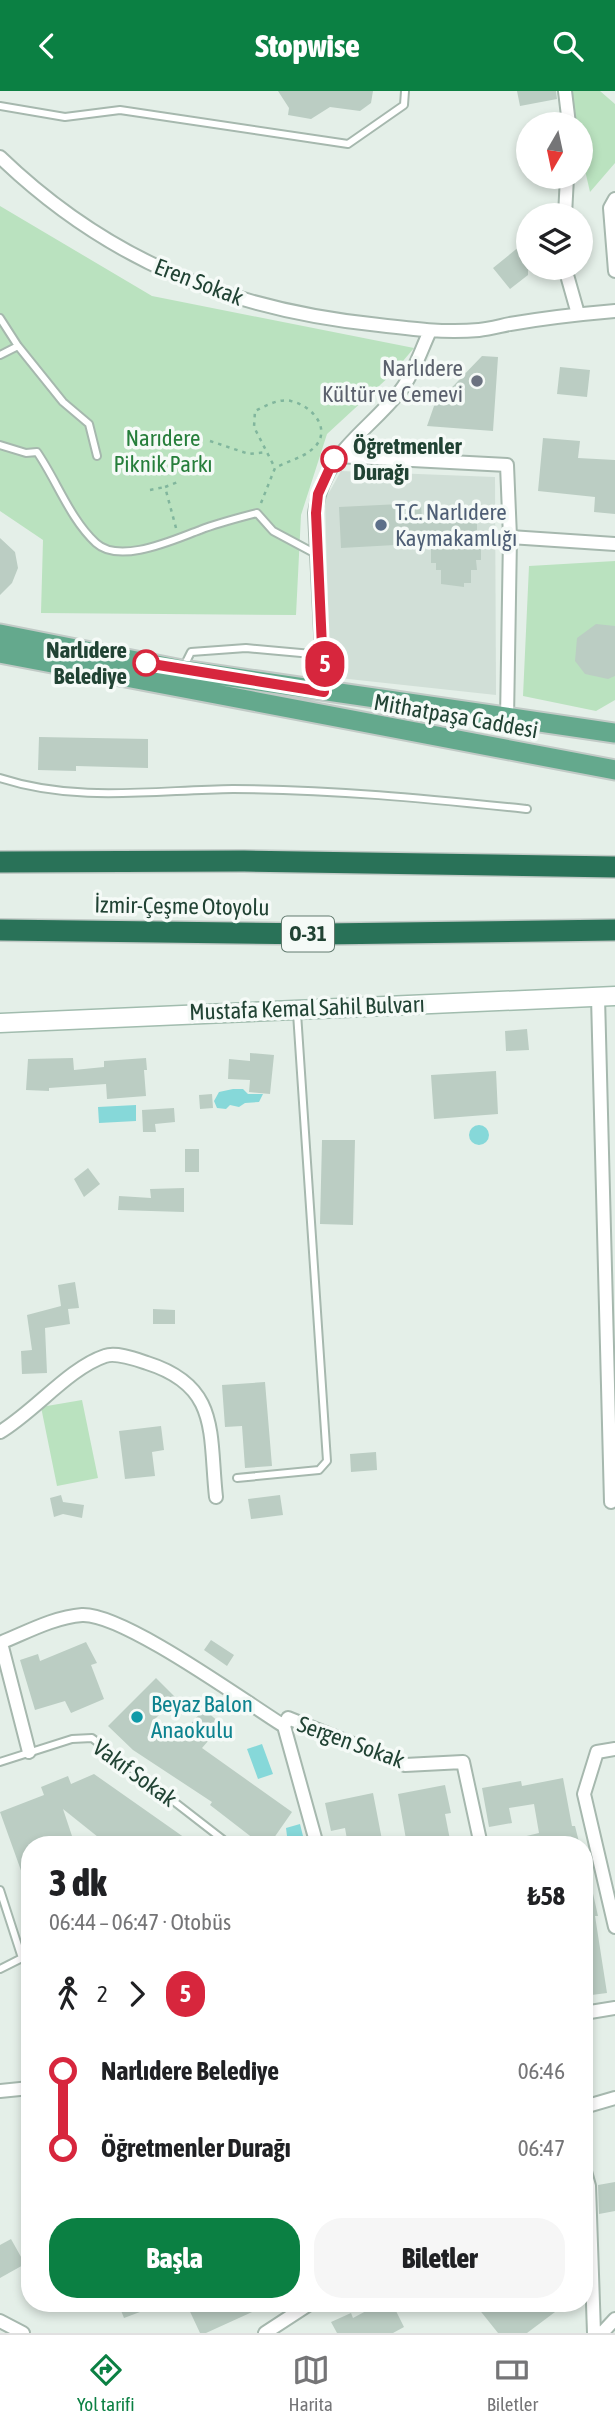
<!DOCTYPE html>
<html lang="tr">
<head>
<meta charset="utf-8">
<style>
	body { margin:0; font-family:"Asap Condensed",sans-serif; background:#f6f6f6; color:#202124; height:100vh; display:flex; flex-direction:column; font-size:26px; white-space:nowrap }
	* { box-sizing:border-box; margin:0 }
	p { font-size:23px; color:#757577 }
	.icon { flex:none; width:38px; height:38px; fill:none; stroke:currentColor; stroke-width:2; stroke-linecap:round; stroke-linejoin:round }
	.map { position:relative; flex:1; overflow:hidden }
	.details { position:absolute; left:21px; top:1745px; width:572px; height:476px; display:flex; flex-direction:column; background:#fff; border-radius:28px; box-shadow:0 4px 10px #0003 }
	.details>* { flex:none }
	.badge { padding:0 14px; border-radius:23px; font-size:24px; line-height:46px }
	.needle { width:46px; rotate:189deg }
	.fabs { position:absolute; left:516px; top:21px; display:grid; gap:14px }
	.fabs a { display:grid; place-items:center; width:77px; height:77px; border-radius:50%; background:#fff; box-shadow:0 4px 10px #0003; font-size:35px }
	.map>.badge { position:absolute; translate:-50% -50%; box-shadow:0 0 0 4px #fff }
	.legs { display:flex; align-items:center; gap:10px; height:77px; padding:0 28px; font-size:23px }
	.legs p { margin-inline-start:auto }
	.summary { display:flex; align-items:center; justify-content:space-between; height:119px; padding:0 28px }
	h1 { font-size:38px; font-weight:800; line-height:52px }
	.cta { display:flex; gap:14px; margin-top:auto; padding:14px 28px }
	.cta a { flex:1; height:80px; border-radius:28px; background:#0b8043; color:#fff; font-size:28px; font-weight:800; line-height:80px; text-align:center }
	.cta a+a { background:#f6f6f6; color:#202124 }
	ul { padding:0 28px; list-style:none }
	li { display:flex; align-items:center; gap:24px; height:77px; font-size:26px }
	li i { display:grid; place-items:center; width:10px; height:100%; margin:0 9px; background:currentColor }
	li i::after { content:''; width:18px; height:18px; margin:-9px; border:5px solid; border-radius:50%; background:#fff }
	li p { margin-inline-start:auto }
	li:first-child i { background:linear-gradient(#0000 50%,currentColor 0) }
	li:last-child i { background:linear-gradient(currentColor 50%,#0000 0) }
	header { display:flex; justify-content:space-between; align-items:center; height:91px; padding:0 28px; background:#0b8043; color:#fff; font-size:32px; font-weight:800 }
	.menu { display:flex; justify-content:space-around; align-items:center; height:98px; border-top:2px solid #e0e0e0; background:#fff; font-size:19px; color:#757577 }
	.menu a { display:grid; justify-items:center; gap:4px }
	.menu .on { color:#0b8043 }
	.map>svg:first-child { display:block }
	.built { fill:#d1dfd7 }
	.green { fill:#bae2bf }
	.water { fill:#86d8d9 }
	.building { fill:#bbcdc3 }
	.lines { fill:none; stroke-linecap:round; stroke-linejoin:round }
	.service-casing { stroke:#a6b8ae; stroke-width:10 }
	.minor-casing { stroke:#a6b8ae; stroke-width:16 }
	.secondary-casing { stroke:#a1bcae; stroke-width:21 }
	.primary-casing { stroke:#c1cac6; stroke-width:23 }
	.motorway-casing { stroke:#c1cac6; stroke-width:24 }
	.path { stroke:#81b69d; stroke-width:2.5; stroke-dasharray:3.5 5; stroke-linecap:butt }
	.service { stroke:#fff; stroke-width:6 }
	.minor { stroke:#fff; stroke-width:12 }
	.secondary { stroke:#fff; stroke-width:18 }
	.primary { stroke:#64a98d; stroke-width:19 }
	.motorway { stroke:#297258; stroke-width:21 }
	.line-1-casing { stroke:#fff; stroke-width:16 }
	.line-1 { stroke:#d7263d; stroke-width:10 }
	.worship-dot { fill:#6b7280; stroke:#f5faf7; stroke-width:2.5 }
	.stop-1-dot { fill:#fff; stroke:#d7263d; stroke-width:3.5 }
	.service-dot { fill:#5c6f8a; stroke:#f5faf7; stroke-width:2.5 }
	.culture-dot { fill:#0f9aa8; stroke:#f5faf7; stroke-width:2.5 }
	.labels { text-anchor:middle; stroke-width:7; stroke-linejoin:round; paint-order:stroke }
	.shield { fill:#f5faf7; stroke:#617a6e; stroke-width:2 }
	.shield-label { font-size:21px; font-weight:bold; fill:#214334 }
	.street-label { font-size:23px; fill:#214334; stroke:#f5faf7 }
	.worship-label { font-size:23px; fill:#5b616d; stroke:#f5faf7; text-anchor:end }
	.park-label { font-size:23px; fill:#267e3b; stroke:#f5faf7 }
	.stop-label { font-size:23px; font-weight:bold; fill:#214334; stroke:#f5faf7; text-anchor:start }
	.service-label { font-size:23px; fill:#4e5e75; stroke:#f5faf7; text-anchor:start }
	.culture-label { font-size:23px; fill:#0d838f; stroke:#f5faf7; text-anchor:start }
</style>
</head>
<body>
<header><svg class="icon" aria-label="back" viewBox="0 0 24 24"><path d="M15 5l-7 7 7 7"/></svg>Stopwise<svg class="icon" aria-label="search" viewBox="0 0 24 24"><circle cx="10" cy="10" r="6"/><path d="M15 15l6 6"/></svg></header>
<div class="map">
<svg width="615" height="2242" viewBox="0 0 615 2242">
	<rect width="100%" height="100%" fill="#e4efe8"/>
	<path class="built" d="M341 380 495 386 496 604 330 586 325 409Z"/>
	<path class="green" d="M568 0H600L615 13V72L590 101 581 62V33H575Z
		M0 115 152 205 414 257 392 283 327 343 301 424 296 524 41 522 43 449 0 420Z
		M615 470V609L596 620 523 605 529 475Z
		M82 1309 98 1387 57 1395 41 1316Z"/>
	<path class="water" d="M233 998H243L248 1003H263L259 1011 245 1012 239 1016 230 1014 226 1018 217 1017 214 1010 219 1001Z
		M136 1014V1030L99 1032 98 1016Z
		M469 1044a10 10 0 1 1 20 0a10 10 0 1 1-20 0Z
		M262 1653 273 1683 258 1688 247 1658Z
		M300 1733 305 1753H288L286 1737Z"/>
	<path class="building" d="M278 0H373L371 12 360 20 330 16 311 28 288 24 289 17Z
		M517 0H556L557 8 520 15Z
		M520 155 528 166V184L510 198 493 177Z
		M482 265 498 266 493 340 427 335 434 315Z
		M560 276 590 279 587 306 557 303Z
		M543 347 580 350 578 367 615 369V423L594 421 595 406 538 400Z
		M421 412 422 429H477V440H481V469H476L477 479H471V492H464V496L441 493V479H436V472H431V452L341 457 339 416Z
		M0 447 15 461 18 477 12 492 0 504Z
		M596 533 615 535V585L608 588 585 583 575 570 577 547Z
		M39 646 148 648V677L76 675V680L38 679Z
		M527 938 529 959 506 960 505 940Z
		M250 962 274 964 270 1003 249 1001 250 989 228 988 229 968 250 970Z
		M73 967 74 979 104 976V970L146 967 147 979H144L146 1005 107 1008 106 993 49 997V1000L26 999 28 968Z
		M496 980 498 1023 434 1028 431 984Z
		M212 1003 213 1017 200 1018 199 1004Z
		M174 1017 175 1031 155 1033 156 1041H143L142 1019Z
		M322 1049H355L353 1134 320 1133Z
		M185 1058H199V1081H185Z
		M88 1077 100 1093 84 1106 74 1088Z
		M184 1097V1121L118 1119 119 1105 151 1107 150 1098Z
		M75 1191 79 1217 68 1218 70 1233 45 1237 47 1282 22 1283 21 1260 32 1259 27 1224 61 1215 58 1194Z
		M153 1218 175 1219V1233H153Z
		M265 1291 272 1375 245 1377 242 1335 225 1336 222 1294Z
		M161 1335 164 1359 152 1361 155 1385 125 1388 119 1340Z
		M376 1361 377 1379 351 1381 350 1363Z
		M61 1404 63 1411 84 1414 82 1427 63 1423 54 1426 50 1407Z
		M280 1404 283 1424 251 1428 248 1408Z
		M211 1549 234 1564 227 1575 204 1559Z
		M86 1551 97 1572 91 1574 104 1608 71 1622 65 1610 35 1619 20 1569 38 1563 40 1570Z
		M156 1587 176 1607 153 1630 178 1647 204 1618 222 1634 202 1657 292 1721 269 1754H262L210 1714 212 1711 133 1659 108 1635Z
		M94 1683 195 1754H108L63 1718 75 1754H30L28 1799 0 1721 44 1704 41 1696 68 1685 71 1693Z
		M563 1687 572 1735H575L579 1751 514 1754V1748L539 1742 534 1713 509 1717 512 1732 489 1736 482 1697 521 1690 522 1695Z
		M445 1694 451 1722 445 1723 451 1754H407L398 1703Z
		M373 1702 383 1754H348L345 1737 331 1740 325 1712Z
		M584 1789H590L598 1825H595L607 1902 584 1905Z
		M615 2091V2120L599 2123 598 2094Z
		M11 2148 25 2173 0 2187V2154Z
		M118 2212H161V2213L124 2227Z
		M186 2212H272L206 2242H200Z
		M381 2212H392L404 2236 393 2242H337L331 2231 351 2222 353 2227Z
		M474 2212H567L527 2242H498Z"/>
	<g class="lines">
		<g class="service-casing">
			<path id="service" d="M0 15 65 26 120 19 348 53 404 14 405 0
				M0 227 18 255 63 311 89 333 97 365
				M0 264 18 255
				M0 354 26 362 37 361C57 390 70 428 96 452 120 474 175 448 200 439 218 432 238 427 257 422L273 440 316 463
				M183 577 191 561 246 557 323 564
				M0 687C77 712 154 699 233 698 332 698 429 708 527 718
				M237 1387 319 1379 327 1370 297 922
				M0 1671 72 1648 92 1647 230 1754
				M0 1799 22 1867 0 1878"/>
		</g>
		<g class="minor-casing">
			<path id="minor" d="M565 0 569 33
				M0 66C108 170 231 219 379 234 412 238 445 242 479 239 489 238 500 235 510 233 545 227 580 223 615 220
				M615 108 610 117 615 180
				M565 124 567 86
				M565 177 578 223
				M336 365 507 374 510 446 507 628
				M510 446 615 453
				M324 601 315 422C324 361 366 343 401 299 414 282 421 259 430 240
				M598 906 611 1411
				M0 1341C34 1321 69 1277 105 1265 116 1261 135 1268 147 1272 220 1295 209 1342 216 1406
				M0 1552C25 1542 54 1526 82 1524 123 1522 244 1610 284 1635
				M1 1552 29 1661
				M284 1635 288 1627 405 1674 463 1671 481 1754
				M284 1635 317 1754
				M615 1658 597 1661 584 1703 615 1836
				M584 1922 615 1917
				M0 2000 30 1997
				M584 2016 615 2007
				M584 2077 589 2095 594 2242
				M0 2230 23 2242
				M265 2242 311 2212
				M602 2242 615 2228"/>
		</g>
		<g class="secondary-casing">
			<path id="secondary" d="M0 932 615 905"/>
		</g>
		<g class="primary-casing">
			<path id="primary" d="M0 543 182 579 615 642
				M0 562 615 679"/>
		</g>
		<g class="motorway-casing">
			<path id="motorway" d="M0 771 244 770 615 776
				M0 839 323 843 615 839"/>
		</g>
		<path class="path" d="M210 350 249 363 267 361
			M150 399 165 396
			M261 412 275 377C286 371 301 367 310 360 335 342 314 315 291 310 279 307 265 315 255 320L254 336 275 377
			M176 437 165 396 178 391"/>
		<use href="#service" class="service"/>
		<use href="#minor" class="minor"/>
		<use href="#secondary" class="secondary"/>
		<use href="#primary" class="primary"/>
		<use href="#motorway" class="motorway"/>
	</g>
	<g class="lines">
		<g class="line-1-casing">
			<path id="line-1" d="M146 572 324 601 316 422 318 403 334 368"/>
		</g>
		<use href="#line-1" class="line-1"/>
	</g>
	<circle class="worship-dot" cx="477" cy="290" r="7"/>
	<g class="stop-1-dot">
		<circle cx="334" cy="368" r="12"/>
		<circle cx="146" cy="572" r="12"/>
	</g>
	<circle class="service-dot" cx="381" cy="434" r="7"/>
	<circle class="culture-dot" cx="137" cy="1626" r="7"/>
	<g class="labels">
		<rect class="shield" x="282" y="825.5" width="52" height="35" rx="5"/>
		<g class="shield-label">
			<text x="308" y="850">O-31</text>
		</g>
		<g class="street-label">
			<text transform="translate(199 191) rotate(21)" y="8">Eren Sokak</text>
			<text transform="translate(456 625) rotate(10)" y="8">Mithatpaşa Caddesi</text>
			<text transform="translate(182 815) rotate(1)" y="8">İzmir-Çeşme Otoyolu</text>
			<text transform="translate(307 917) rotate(-2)" y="8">Mustafa Kemal Sahil Bulvarı</text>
			<text transform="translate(351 1651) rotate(20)" y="8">Sergen Sokak</text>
			<text transform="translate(135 1682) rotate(36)" y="8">Vakıf Sokak</text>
		</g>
		<g class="worship-label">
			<text x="463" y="285">Narlıdere<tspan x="463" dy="26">Kültür ve Cemevi</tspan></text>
		</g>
		<g class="park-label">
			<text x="163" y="355">Narıdere<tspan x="163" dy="26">Piknik Parkı</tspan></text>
		</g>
		<g class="stop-label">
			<text x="353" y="363">Öğretmenler<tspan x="353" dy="26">Durağı</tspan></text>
			<text x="127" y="567" text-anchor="end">Narlıdere<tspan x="127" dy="26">Belediye</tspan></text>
		</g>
		<g class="service-label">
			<text x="395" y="429">T.C. Narlıdere<tspan x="395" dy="26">Kaymakamlığı</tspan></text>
		</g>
		<g class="culture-label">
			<text x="151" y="1621">Beyaz Balon<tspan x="151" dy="26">Anaokulu</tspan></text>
		</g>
	</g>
</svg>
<div class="fabs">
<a><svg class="needle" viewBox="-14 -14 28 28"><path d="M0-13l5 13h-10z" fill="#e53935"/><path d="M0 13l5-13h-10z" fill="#757577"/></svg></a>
<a><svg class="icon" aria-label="layers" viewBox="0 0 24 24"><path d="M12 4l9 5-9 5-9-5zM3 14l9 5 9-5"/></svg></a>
</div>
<b class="badge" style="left:325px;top:573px;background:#d7263d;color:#fff">5</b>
<section class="details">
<div class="summary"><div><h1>3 dk</h1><p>06:44 – 06:47 · Otobüs</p></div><b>₺58</b></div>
<div class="legs"><svg class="icon" aria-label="walk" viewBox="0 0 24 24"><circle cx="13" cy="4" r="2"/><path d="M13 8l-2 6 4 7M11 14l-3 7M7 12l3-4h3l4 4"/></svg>2<svg class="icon" aria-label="forward" viewBox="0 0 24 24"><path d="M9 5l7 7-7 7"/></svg><b class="badge" style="background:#d7263d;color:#fff">5</b></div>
<ul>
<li><i style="color:#d7263d"></i><b>Narlıdere Belediye</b><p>06:46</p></li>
<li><i style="color:#d7263d"></i><b>Öğretmenler Durağı</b><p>06:47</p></li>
</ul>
<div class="cta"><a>Başla</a><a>Biletler</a></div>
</section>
</div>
<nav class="menu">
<a class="on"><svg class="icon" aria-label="directions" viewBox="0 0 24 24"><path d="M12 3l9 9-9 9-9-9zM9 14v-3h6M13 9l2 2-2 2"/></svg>Yol tarifi</a>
<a><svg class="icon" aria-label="map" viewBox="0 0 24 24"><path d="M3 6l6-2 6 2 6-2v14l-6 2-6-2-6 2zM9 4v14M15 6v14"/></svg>Harita</a>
<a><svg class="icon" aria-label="tickets" viewBox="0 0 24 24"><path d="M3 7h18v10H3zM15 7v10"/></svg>Biletler</a>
</nav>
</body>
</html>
